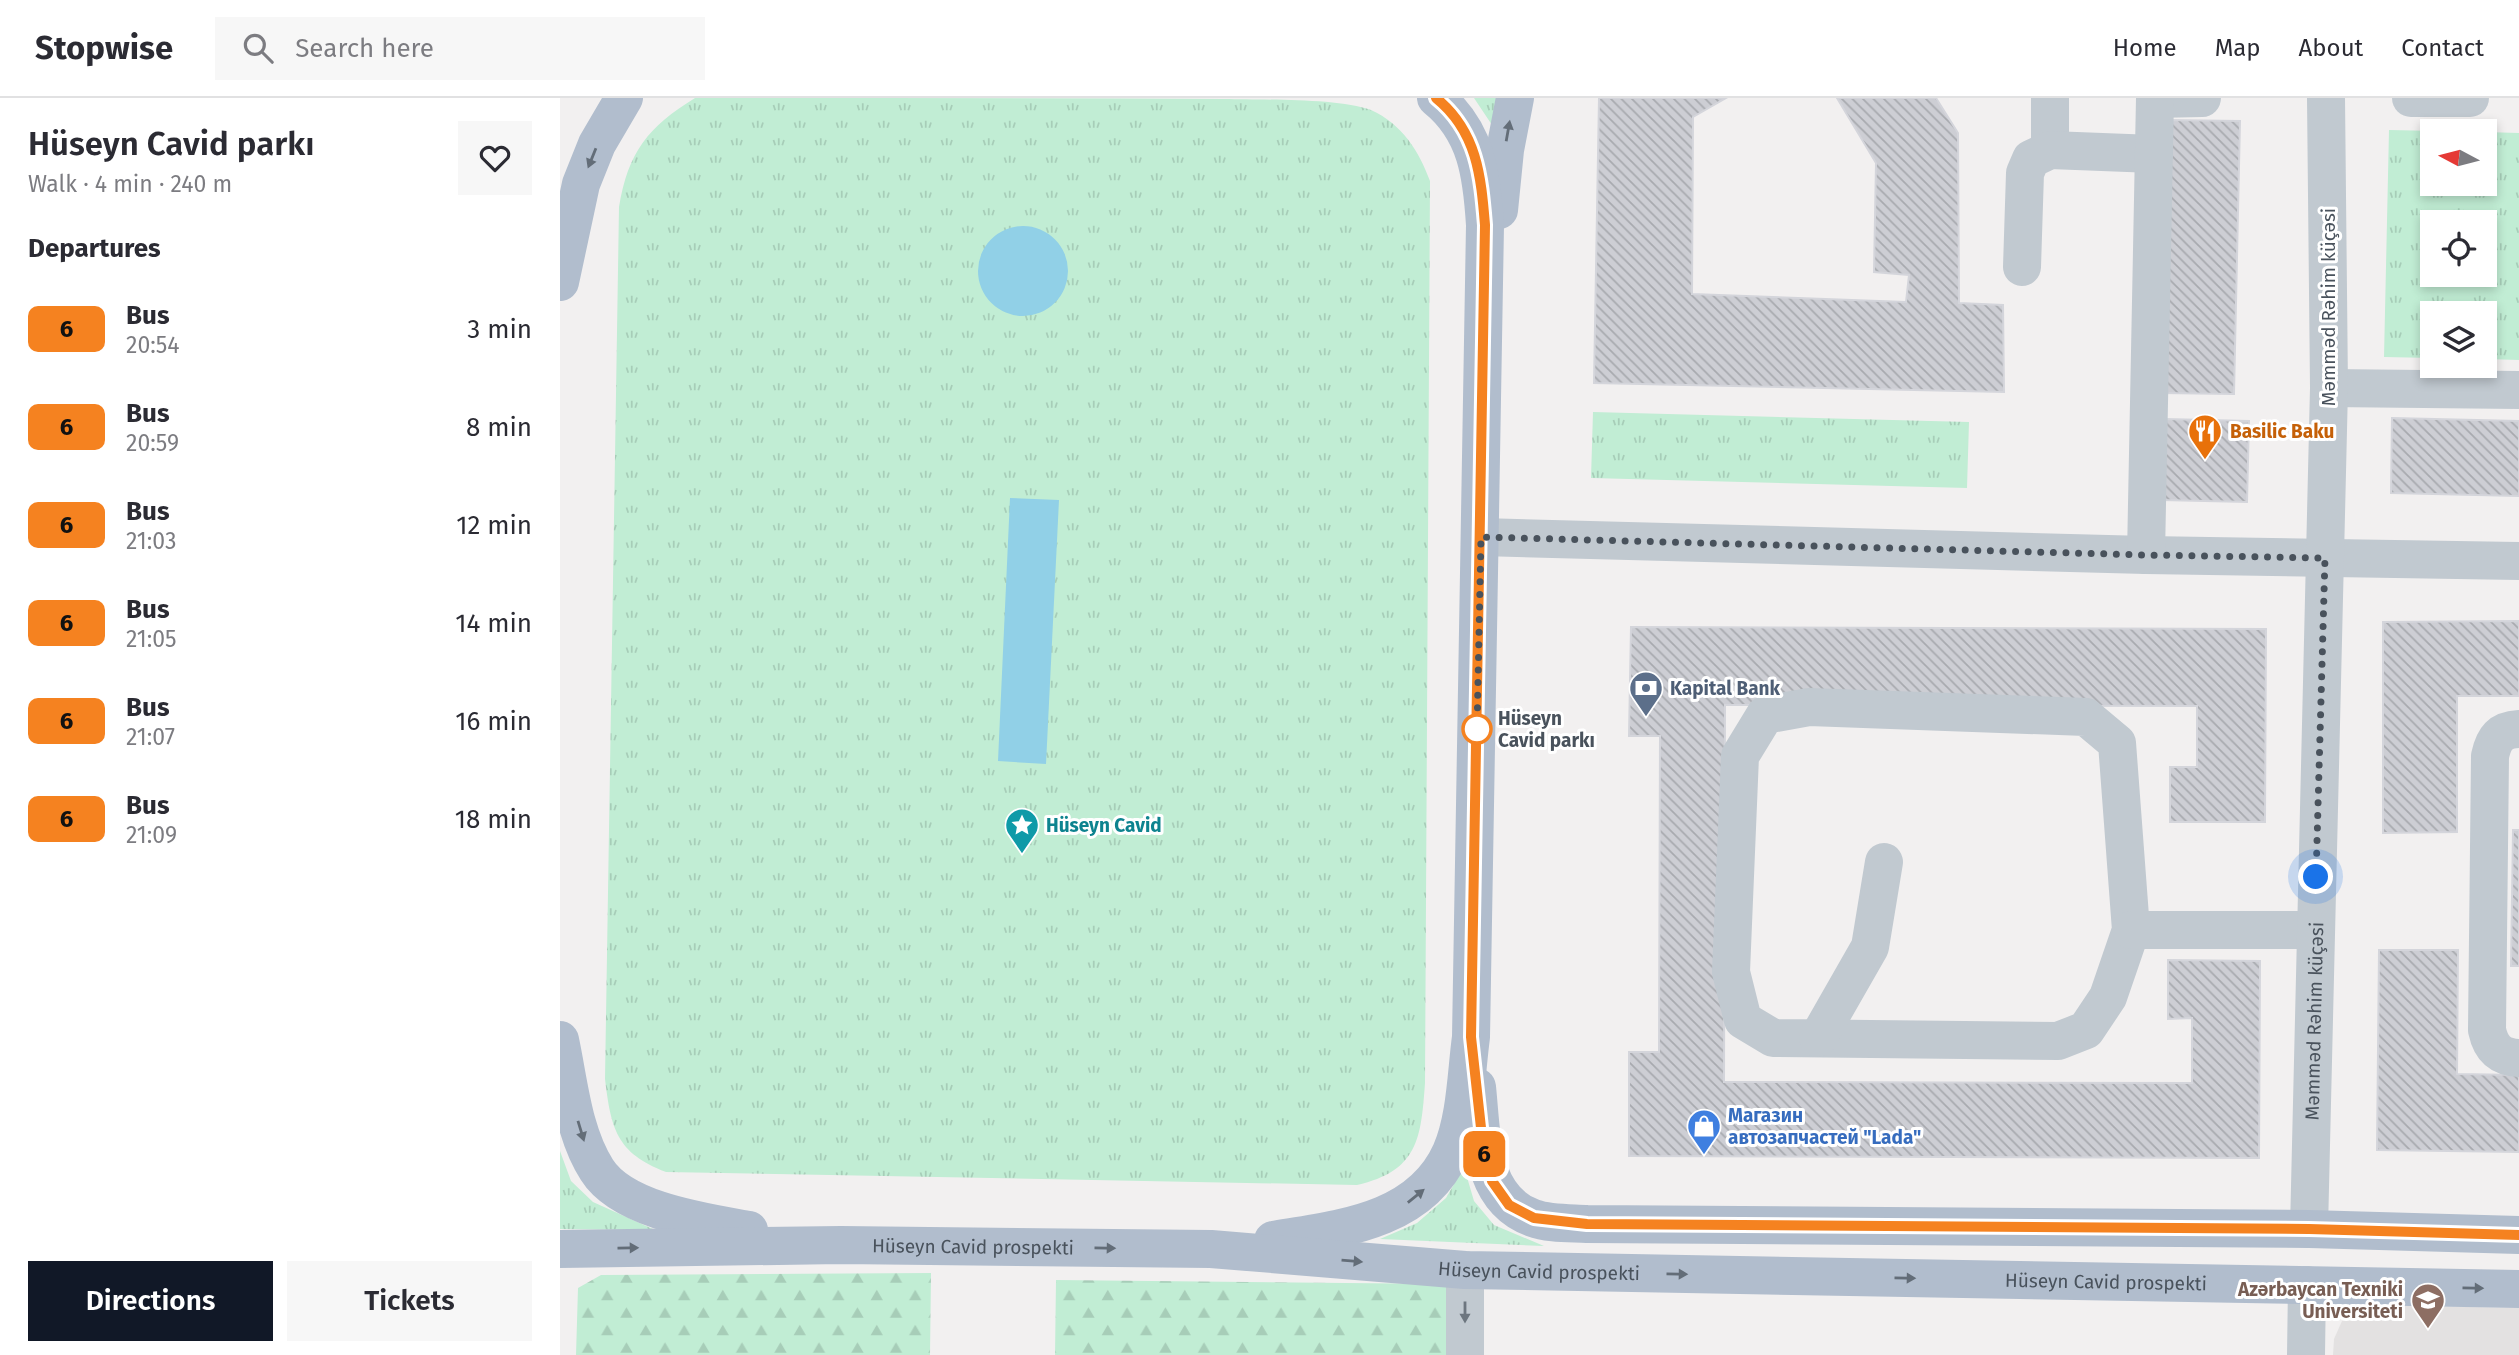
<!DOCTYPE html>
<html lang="en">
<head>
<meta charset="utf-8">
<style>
	body { margin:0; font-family:"Fira Sans",sans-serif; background:#f7f7f7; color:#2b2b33; height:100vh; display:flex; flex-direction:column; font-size:26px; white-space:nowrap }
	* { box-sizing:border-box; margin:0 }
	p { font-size:23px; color:#7c7c81 }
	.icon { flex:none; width:38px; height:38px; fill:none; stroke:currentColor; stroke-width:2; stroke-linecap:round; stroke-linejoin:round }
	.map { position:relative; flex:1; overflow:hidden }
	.side { display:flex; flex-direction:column; background:#fff; width:560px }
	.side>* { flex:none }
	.badge { padding:0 14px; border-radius:10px; font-size:24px; line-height:46px }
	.needle { width:46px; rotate:277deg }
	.fabs { position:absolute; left:1860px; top:21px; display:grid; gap:14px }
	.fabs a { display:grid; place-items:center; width:77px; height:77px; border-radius:0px; background:#fff; box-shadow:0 4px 10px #0003; font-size:35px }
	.you { position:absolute; width:35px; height:35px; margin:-18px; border:5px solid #fff; border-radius:50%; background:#1a73e8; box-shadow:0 0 0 10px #1a73e833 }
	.map>.badge { position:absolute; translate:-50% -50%; box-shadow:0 0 0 4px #fff }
	h2 { padding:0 28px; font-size:26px; line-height:63px }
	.round { display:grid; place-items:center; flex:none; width:74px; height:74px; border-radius:0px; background:#f7f7f7 }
	.overview { display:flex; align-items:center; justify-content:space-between; height:119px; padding:0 28px }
	h1 { font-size:33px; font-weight:600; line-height:52px }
	.primary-button { display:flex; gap:14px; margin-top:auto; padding:14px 28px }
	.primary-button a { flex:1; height:80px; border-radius:0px; background:#111827; color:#fff; font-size:28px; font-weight:600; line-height:80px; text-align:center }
	.primary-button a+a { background:#f7f7f7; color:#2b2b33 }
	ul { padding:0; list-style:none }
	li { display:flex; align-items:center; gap:21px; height:98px; padding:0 28px }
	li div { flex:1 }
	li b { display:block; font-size:26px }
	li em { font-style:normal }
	li .badge { min-width:77px; font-weight:700; text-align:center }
	header { display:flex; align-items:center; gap:42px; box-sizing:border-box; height:98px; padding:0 35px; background:#fff; border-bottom:2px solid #e1e1e2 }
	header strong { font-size:33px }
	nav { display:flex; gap:38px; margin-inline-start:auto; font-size:24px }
	.search { width:490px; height:63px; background:#f7f7f7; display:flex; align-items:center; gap:18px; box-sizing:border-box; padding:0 24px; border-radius:0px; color:#7c7c81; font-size:26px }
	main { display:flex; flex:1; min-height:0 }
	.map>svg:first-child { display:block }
	.education { fill:#e3e1e1 }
	.grass { fill:url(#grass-tufts); fill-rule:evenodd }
	.forest { fill:url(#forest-firs) }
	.water { fill:#91d0e7 }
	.building { fill:url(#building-back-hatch); stroke:#d4d5db; stroke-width:2 }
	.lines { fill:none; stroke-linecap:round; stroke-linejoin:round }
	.minor { stroke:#c1c9d0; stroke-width:38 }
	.major { stroke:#b1bdcd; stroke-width:38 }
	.oneway { fill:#636d78 }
	.oneway2 { fill:#6d767f }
	.line-casing { stroke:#fff; stroke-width:16 }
	.line { stroke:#f58220; stroke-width:10 }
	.walk { stroke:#49525c; stroke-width:7; stroke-dasharray:0 12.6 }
	.stop-dot { fill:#fff; stroke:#f58220; stroke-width:3.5 }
	.labels { text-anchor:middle; stroke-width:6; stroke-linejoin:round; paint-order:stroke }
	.street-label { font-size:19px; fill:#49525c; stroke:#fff }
	.food-label { font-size:19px; font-weight:bold; fill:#c56008; stroke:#fff; text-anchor:start }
	.service-label { font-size:19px; font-weight:bold; fill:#4e5e75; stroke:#fff; text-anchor:start }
	.stop-label { font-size:19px; font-weight:bold; fill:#49525c; stroke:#fff; text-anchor:start }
	.culture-label { font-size:19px; font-weight:bold; fill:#0d838f; stroke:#fff; text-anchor:start }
	.shop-label { font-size:19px; font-weight:bold; fill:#366cbe; stroke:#fff; text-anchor:start }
	.education-label { font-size:19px; font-weight:bold; fill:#785e54; stroke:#fff; text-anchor:end }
</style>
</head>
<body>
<header>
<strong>Stopwise</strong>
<div class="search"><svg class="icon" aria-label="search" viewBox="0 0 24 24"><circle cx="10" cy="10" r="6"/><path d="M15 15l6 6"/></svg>Search here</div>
<nav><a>Home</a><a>Map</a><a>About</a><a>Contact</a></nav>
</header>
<main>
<section class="side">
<div class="overview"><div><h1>Hüseyn Cavid parkı</h1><p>Walk · 4 min · 240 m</p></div><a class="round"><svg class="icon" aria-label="heart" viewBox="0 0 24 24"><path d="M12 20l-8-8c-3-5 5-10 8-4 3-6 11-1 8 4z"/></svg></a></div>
<h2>Departures</h2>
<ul>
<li><span class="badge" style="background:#f58220;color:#111">6</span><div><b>Bus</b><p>20:54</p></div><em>3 min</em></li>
<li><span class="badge" style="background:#f58220;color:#111">6</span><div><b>Bus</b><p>20:59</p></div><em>8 min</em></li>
<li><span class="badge" style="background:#f58220;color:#111">6</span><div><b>Bus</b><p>21:03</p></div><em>12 min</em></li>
<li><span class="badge" style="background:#f58220;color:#111">6</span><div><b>Bus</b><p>21:05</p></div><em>14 min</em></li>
<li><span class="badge" style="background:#f58220;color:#111">6</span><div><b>Bus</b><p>21:07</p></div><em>16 min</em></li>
<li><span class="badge" style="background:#f58220;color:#111">6</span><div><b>Bus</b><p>21:09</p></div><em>18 min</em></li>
</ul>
<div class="primary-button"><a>Directions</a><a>Tickets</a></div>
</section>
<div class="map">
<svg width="1959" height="1257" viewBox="0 0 1959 1257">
	<defs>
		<pattern id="grass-tufts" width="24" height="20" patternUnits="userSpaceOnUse" patternTransform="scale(1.75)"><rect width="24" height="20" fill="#c1edd4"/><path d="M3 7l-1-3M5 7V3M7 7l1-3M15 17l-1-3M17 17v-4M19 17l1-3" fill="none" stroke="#a7cdb8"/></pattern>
		<pattern id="forest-firs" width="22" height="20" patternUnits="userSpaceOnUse" patternTransform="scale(1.75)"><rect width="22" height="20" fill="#c1edd4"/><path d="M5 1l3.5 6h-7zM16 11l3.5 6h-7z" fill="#a7cdb8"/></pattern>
		<pattern id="building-back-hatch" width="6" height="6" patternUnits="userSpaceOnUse" patternTransform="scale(1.75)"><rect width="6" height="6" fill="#cdced4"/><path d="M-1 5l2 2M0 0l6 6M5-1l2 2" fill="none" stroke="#a8aaaf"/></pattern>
	</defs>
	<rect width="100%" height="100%" fill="#f2f0f0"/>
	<path class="education" d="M1808 1207 1959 1210V1257H1773L1774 1241 1782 1223 1793 1212Z"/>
	<path class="grass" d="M135 0C311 0 488 0 664 1 703 2 778 0 811 12 842 26 859 53 870 83L865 985C861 1041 858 1073 797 1087L106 1074C56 1055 51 1030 45 981L59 109C68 54 88 29 135 0Z
		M914 0H938L932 27Z
		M1829 32 1878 33H1872V86H1925V34L1959 35V262L1925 261V215H1872V260L1824 259ZM1872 124H1925V177H1872Z
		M1033 314 1409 324 1407 390 1031 380Z
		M0 1053 11 1083 33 1104 95 1132 0 1131Z
		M904 1069 914 1103 934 1127 984 1148 820 1141 857 1125 886 1100Z"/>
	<path class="forest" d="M371 1175 370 1257H16L18 1190 41 1177Z
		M496 1182 888 1186 887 1257H495Z"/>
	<path class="water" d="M418 173a45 45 0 1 1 90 0a45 45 0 1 1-90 0Z
		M450 400 499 402 486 666 438 663Z"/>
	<path class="building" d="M1039 0H1166L1133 19 1132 196 1346 204 1349 177 1314 174 1316 65 1277 0H1376L1398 35 1399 205 1443 207 1444 294 1034 285Z
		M1607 22 1680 23 1674 296 1601 295Z
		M1832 320 1959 323V398L1831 395Z
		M1604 321 1689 323 1687 404 1602 402Z
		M1959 523V598H1897V734L1823 735V524Z
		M1071 529 1706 531 1705 724H1610V669H1637V608L1165 607 1164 984 1632 985V920L1608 921V862L1700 863 1699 1060 1069 1058V954H1099L1100 638H1069Z
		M1953 732H1959V868H1951Z
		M1819 852H1898L1897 976 1959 977V1054L1817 1052Z"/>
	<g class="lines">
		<g class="minor">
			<path d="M1851 0H1910"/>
			<path d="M1595 1 1642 0"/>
			<path d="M1490 52V0"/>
			<path d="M1462 169 1465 75 1471 61 1490 52 1594 56"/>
			<path d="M1769 290 1959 292"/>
			<path d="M921 439 1586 457 1959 463"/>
			<path d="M1586 457 1595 0"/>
			<path d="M1249 609 1526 619 1557 645 1571 832 1548 899 1526 932 1498 943 1213 940 1183 922 1171 874 1180 658 1205 617Z"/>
			<path d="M1959 631C1940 632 1934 640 1930 658L1927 932C1931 951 1940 959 1959 960"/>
			<path d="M1571 832H1755"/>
			<path d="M1258 940 1310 849 1324 764"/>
			<path id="s1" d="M1749 1131 1769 290 1766 0"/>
			<path d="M905 1172V1257"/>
			<path d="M1746 1257 1747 1187"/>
		</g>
		<g class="major">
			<path d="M939 112 945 52 955 0"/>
			<path d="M0 184 21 86 37 46 64 0"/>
			<path d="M0 942C9 984 13 1035 37 1072 63 1113 145 1124 189 1132"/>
			<path d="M917 989C922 1037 920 1101 973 1120 989 1126 1010 1125 1027 1126L1749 1131 1959 1137"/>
			<path d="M713 1142C779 1131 860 1124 891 1054 906 1019 906 976 911 939L925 127C922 78 917 33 876 0"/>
			<path id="s2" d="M0 1151 281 1147 651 1151 905 1172 1959 1191"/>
		</g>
	</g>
	<defs><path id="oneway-solid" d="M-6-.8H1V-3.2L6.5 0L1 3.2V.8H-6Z" transform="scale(1.75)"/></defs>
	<g class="oneway">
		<use href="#oneway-solid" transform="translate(948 33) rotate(-80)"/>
		<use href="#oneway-solid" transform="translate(32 60) rotate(112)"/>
		<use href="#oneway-solid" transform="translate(21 1033) rotate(73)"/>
		<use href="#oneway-solid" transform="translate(856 1098) rotate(-39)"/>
		<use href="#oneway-solid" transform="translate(68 1150) rotate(-1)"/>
		<use href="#oneway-solid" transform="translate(545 1150) rotate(1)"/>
		<use href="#oneway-solid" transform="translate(792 1163) rotate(5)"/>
		<use href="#oneway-solid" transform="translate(1117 1176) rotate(1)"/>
		<use href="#oneway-solid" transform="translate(1345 1180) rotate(1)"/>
		<use href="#oneway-solid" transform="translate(1913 1190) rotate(1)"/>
	</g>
	<use class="oneway2" href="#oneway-solid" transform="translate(905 1214) rotate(90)"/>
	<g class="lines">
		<g class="line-casing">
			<path id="line" d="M876 0C917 33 921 78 925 127L911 939 924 1057 932 1083 949 1107 974 1120 1027 1126 1749 1131 1959 1137"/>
		</g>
		<use href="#line" class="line"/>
		<path class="walk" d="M917 631V633L921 439 1586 457 1765 460 1756 779"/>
	</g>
	<defs>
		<g id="restaurant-pin" transform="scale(1.75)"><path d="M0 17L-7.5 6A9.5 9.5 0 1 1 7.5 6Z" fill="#e8710a" stroke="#fff"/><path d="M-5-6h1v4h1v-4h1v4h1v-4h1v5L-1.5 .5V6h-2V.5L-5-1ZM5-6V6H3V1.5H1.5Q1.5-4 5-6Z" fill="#fff"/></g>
		<g id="bank-pin" transform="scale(1.75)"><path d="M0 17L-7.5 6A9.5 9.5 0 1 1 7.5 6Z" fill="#5c6f8a" stroke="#fff"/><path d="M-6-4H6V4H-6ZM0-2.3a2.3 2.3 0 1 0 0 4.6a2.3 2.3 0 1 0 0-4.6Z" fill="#fff"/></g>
		<g id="sight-pin" transform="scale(1.75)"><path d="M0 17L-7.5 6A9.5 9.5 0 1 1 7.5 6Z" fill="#0f9aa8" stroke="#fff"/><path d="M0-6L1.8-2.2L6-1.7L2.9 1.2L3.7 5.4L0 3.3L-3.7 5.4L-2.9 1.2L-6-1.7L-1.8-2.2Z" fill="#fff"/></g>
		<g id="shop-pin" transform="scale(1.75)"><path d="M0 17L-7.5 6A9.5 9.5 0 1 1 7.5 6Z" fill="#3f7fe0" stroke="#fff"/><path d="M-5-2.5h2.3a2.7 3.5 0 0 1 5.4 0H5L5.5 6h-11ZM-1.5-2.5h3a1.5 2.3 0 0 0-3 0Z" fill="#fff"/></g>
		<g id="university-pin" transform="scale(1.75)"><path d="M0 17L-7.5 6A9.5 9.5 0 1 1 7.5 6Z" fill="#8d6e63" stroke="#fff"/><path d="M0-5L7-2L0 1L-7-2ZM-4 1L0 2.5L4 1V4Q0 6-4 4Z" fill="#fff"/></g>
	</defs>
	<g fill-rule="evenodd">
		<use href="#restaurant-pin" x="1645" y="333"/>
		<use href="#bank-pin" x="1086" y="590"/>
		<use href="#sight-pin" x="462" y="727"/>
		<use href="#shop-pin" x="1144" y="1028"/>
		<use href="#university-pin" x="1868" y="1202"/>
	</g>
	<circle class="stop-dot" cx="917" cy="631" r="14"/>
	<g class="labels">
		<g class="street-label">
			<text transform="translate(1768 209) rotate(-90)" y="7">Məmməd Rəhim küçəsi</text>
			<text dy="7" stroke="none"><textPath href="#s1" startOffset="208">Məmməd Rəhim küçəsi</textPath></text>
			<text dy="7" stroke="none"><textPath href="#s2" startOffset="413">Hüseyn Cavid prospekti</textPath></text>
			<text dy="7" stroke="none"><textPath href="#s2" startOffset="980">Hüseyn Cavid prospekti</textPath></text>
			<text dy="7" stroke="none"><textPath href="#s2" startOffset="1547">Hüseyn Cavid prospekti</textPath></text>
		</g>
		<g class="food-label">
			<text x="1670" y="340">Basilic Baku</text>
		</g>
		<g class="service-label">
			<text x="1110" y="597">Kapital Bank</text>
		</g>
		<g class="stop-label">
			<text x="938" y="627">Hüseyn<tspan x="938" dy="22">Cavid parkı</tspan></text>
		</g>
		<g class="culture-label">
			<text x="486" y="734">Hüseyn Cavid</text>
		</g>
		<g class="shop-label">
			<text x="1168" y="1024">Магазин<tspan x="1168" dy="22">автозапчастей "Lada"</tspan></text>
		</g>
		<g class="education-label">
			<text x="1843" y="1198">Azərbaycan Texniki<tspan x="1843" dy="22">Universiteti</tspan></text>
		</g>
	</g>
</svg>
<div class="fabs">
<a><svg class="needle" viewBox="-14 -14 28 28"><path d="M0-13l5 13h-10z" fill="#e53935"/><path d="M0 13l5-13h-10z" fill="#7c7c81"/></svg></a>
<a><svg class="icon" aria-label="locate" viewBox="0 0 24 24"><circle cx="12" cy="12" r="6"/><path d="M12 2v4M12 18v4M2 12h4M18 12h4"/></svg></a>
<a><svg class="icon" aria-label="layers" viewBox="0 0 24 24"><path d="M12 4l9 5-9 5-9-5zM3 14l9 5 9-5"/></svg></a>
</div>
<div class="you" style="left:1756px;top:779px"></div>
<b class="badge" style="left:924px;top:1056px;background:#f58220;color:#111">6</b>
</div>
</main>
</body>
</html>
